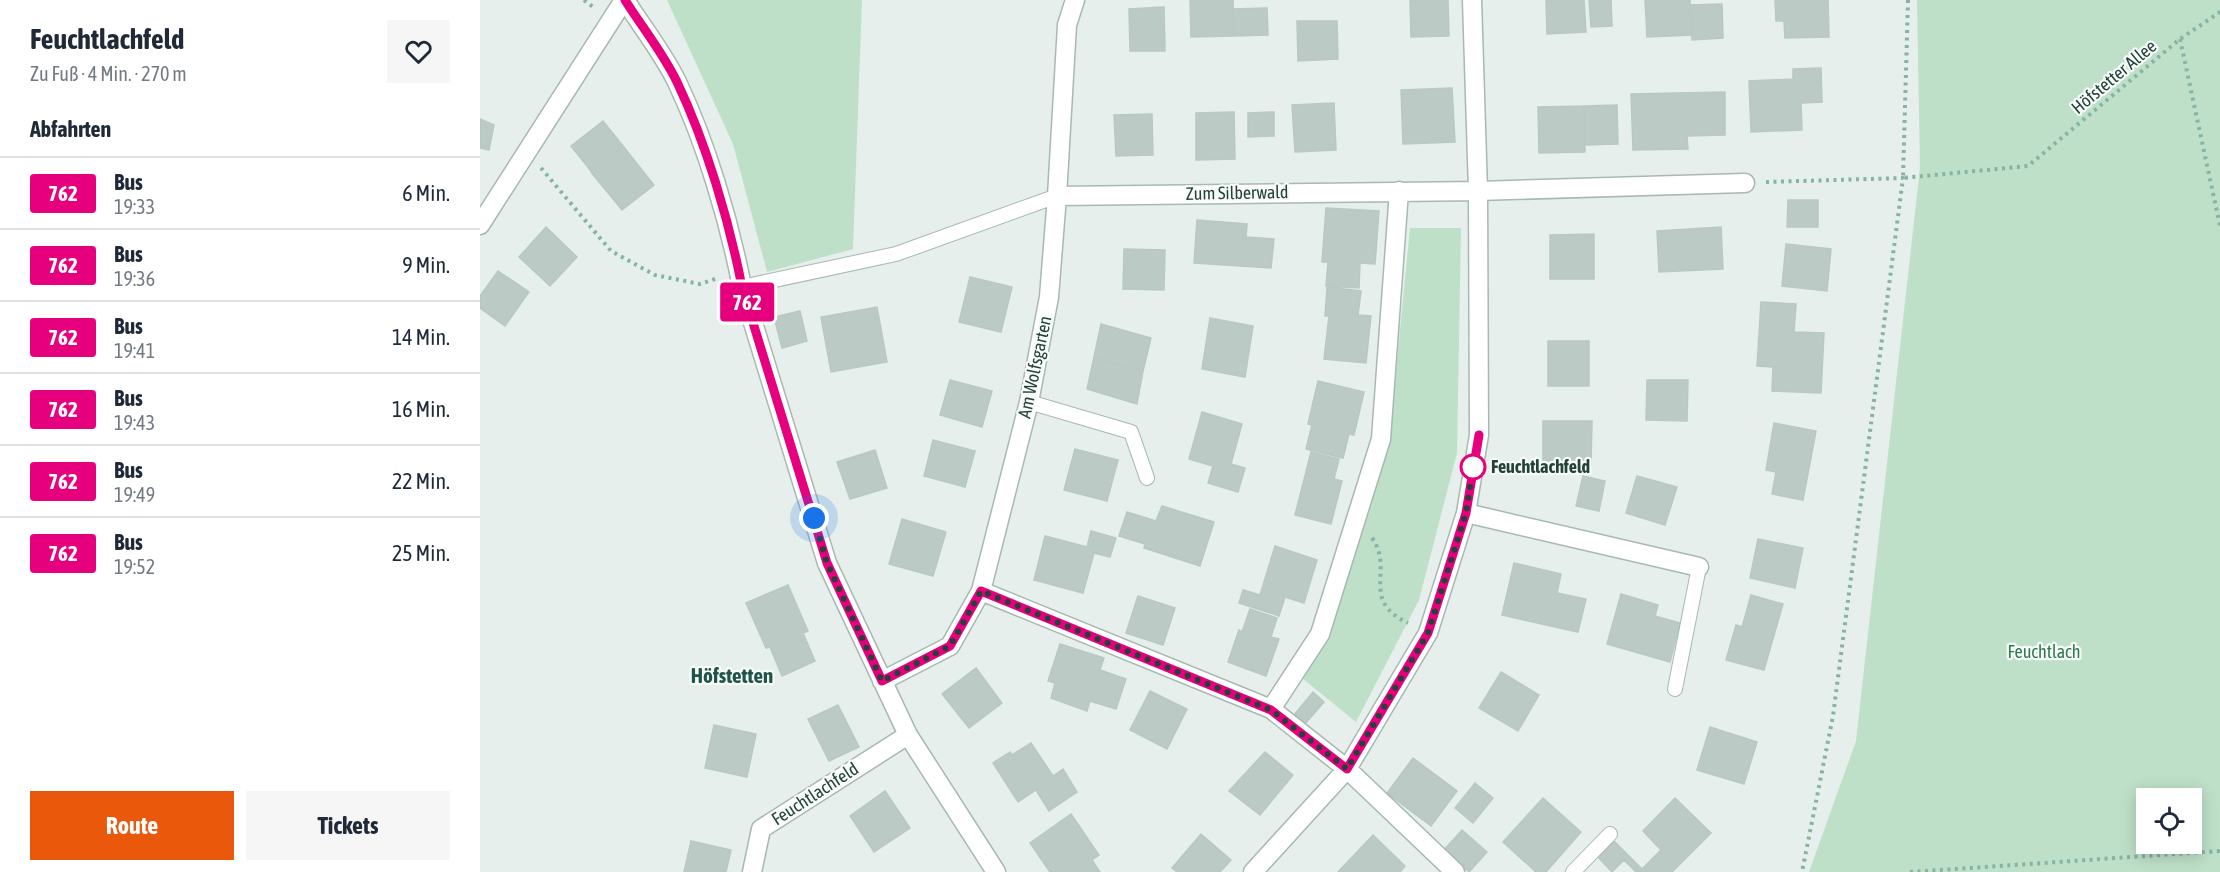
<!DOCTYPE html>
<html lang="de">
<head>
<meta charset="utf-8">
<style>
	body { margin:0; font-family:"Asap Condensed",sans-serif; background:#f6f6f7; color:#1f2937; height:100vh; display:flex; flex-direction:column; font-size:22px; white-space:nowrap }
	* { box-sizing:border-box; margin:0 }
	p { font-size:20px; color:#747a83 }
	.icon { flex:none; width:33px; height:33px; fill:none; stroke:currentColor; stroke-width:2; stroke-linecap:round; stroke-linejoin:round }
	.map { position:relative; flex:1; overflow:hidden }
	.details { display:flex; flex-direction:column; background:#fff; width:480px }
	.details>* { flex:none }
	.badge { padding:0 12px; border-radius:4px; font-size:21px; line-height:39px }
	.fabs { position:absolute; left:1656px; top:788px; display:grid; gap:12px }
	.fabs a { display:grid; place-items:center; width:66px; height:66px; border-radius:0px; background:#fff; box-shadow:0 3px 15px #0003; font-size:30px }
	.you { position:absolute; width:30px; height:30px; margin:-15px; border:4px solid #fff; border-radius:50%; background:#1a73e8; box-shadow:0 0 0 9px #1a73e833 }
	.map>.badge { position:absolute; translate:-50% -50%; box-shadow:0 0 0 3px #fff }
	h2 { padding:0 30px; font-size:22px; line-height:54px }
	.round { display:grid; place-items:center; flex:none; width:63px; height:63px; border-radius:0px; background:#f6f6f7 }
	.head { display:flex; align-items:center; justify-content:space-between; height:102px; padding:0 30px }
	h1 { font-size:28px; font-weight:700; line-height:45px }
	.button { display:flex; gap:12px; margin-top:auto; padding:12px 30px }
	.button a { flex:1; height:69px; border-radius:0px; background:#ea580c; color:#fff; font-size:24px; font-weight:700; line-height:69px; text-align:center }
	.button a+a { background:#f6f6f7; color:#1f2937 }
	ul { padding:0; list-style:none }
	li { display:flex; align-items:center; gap:18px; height:72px; padding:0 30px; border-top:2px solid #e0e1e3 }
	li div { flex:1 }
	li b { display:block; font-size:22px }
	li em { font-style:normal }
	li .badge { min-width:66px; font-weight:700; text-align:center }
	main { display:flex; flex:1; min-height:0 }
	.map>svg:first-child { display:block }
	.green { fill:#bfe0c8; fill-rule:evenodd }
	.building { fill:#bbcac4; stroke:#b8c9c2; stroke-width:1.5 }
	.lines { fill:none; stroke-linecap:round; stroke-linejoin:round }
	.lane-casing { stroke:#a8b8b2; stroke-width:16 }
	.street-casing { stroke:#a8b8b2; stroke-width:21 }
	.path { stroke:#86b3a5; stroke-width:4; stroke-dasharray:3 4.5; stroke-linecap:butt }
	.lane { stroke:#fff; stroke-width:14 }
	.street { stroke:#fff; stroke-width:18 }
	.line-casing { stroke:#fff; stroke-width:14 }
	.line { stroke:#e6007e; stroke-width:9 }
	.walk { stroke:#24423a; stroke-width:6; stroke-dasharray:0 10.8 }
	.stop-dot { fill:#fff; stroke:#e6007e; stroke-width:3 }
	.labels { text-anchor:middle; stroke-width:4.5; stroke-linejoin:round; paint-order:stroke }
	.street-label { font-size:18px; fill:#24423a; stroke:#f7fbf9 }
	.stop-label { font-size:18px; font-weight:bold; fill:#24423a; stroke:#f7fbf9; text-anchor:start }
	.park-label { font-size:18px; fill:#2d7a4b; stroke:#f7fbf9 }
	.quarter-label { font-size:21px; font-weight:bold; fill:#1f5548; stroke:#f7fbf9 }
</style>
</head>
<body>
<main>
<section class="details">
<div class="head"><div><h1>Feuchtlachfeld</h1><p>Zu Fuß · 4 Min. · 270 m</p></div><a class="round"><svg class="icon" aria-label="heart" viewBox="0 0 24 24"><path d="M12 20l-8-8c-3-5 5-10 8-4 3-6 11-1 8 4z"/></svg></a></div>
<h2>Abfahrten</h2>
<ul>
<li><span class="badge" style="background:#e6007e;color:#fff">762</span><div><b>Bus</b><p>19:33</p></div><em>6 Min.</em></li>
<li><span class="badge" style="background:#e6007e;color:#fff">762</span><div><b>Bus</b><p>19:36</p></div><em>9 Min.</em></li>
<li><span class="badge" style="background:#e6007e;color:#fff">762</span><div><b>Bus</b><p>19:41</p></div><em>14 Min.</em></li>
<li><span class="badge" style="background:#e6007e;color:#fff">762</span><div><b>Bus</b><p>19:43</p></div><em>16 Min.</em></li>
<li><span class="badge" style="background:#e6007e;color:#fff">762</span><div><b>Bus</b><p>19:49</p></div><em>22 Min.</em></li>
<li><span class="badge" style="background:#e6007e;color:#fff">762</span><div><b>Bus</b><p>19:52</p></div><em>25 Min.</em></li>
</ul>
<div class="button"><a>Route</a><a>Tickets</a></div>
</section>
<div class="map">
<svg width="1740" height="872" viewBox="0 0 1740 872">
	<rect width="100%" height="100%" fill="#e6efeb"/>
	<path class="green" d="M187 0H382L373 249 287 272 253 144Z
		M1437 0H1740V872H1329L1376 741 1440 168ZM1666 798H1712V843H1666Z
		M930 228H981L977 453 939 600 876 722 822 678 843 640 909 442Z"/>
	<path class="building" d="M710 0H753L754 36 711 37Z
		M930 0H968L969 36 931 37Z
		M1066 0H1104L1106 32 1067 34Z
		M1109 0H1131L1132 26 1111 27Z
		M1165 0H1210L1212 35 1167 37Z
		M1295 0H1348L1349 37 1305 38 1304 21H1296Z
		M1242 4 1243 38 1212 40 1210 5Z
		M684 7 685 51H650L649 9Z
		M787 8 788 35 754 36 753 9Z
		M817 21H857L858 59 818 61Z
		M1341 68 1342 102 1321 103 1322 130 1271 132 1269 81 1313 79V69Z
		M972 88 975 142 923 144 921 90Z
		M1245 92V135L1207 136 1208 149 1153 150 1151 94Z
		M854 103 856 150 815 152 812 105Z
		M1137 105 1138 144 1105 145 1104 106Z
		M1104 106 1105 152 1059 153 1058 107Z
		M754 112 755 159 716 160V113Z
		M794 112V136L768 137V113Z
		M672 114 673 155 636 156 634 115Z
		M0 119 14 125 9 150 0 148Z
		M123 121 143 146 111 171 91 146Z
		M143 146 174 185 142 210 111 172Z
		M1308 200H1338V227H1307Z
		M846 208 899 211 895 264 880 263 879 288 846 286 848 262H842Z
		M717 220 767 224 766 237 794 239 791 268 714 263Z
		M66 227 97 257 70 286 39 257Z
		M1241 227 1243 269 1179 272 1177 231Z
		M1114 234V279H1070V235Z
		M1306 244 1351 249 1347 291 1302 286Z
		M644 249 685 250 684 290 643 289Z
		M18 271 49 292 25 326 0 308V296Z
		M490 277 532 287 521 332 479 322Z
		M847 287 881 291 878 315 891 316 886 363 844 359 849 316H845Z
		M1281 302 1316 304 1314 332 1344 333 1341 393 1292 391 1293 367 1277 366Z
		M397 307 407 362 351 372 341 317Z
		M320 311 327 341 302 348 294 317Z
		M730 318 773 326 765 377 722 369Z
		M621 324 671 338 663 371 614 357Z
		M1068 341H1109V386H1068Z
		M614 357 663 371 657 404 607 389Z
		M470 380 512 391 502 427 460 415Z
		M1167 380H1208L1207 421 1166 420Z
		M838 381 884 392 874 435 869 434 863 458 826 449 832 425 828 424Z
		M722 412 762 424 751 464 765 468 758 492 728 483 733 466 709 459Z
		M1063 421H1112L1111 465 1063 464Z
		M1294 423 1336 431 1323 500 1292 494 1296 472 1286 470Z
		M453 440 495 451 485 487 444 476Z
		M595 449 638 460 627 501 584 490Z
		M395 450 407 488 370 499 357 462Z
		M831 452 859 459 854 479 862 481 851 524 815 515Z
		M1103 476 1125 481 1119 511 1096 506Z
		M1157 476 1197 487 1185 525 1146 513Z
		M682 506 734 522 720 566 664 548 665 544 639 536 647 512 676 521Z
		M422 519 466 532 453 576 409 564Z
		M611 531 636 538 630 557 614 553 603 593 554 580 565 536 607 547Z
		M1278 539 1323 548 1315 588 1270 578Z
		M795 546 837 560 824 603 805 597 799 616 759 603 763 590 780 595Z
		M1034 563 1081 574 1077 593 1106 599 1098 632 1022 615Z
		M308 585 328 631 323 633 335 661 302 676 290 647 286 648 266 603Z
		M1141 594 1178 605 1175 616 1200 623 1190 662 1127 644Z
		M1271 595 1303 604 1284 670 1246 660 1256 625 1262 627Z
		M658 596 695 608 683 645 646 633Z
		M770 609 797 618 791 637 799 639 786 676 748 662 759 630 762 632Z
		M580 644 624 658 620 670 646 679 636 709 610 701 607 711 571 698 575 683 568 681Z
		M496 668 522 703 489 728 462 694Z
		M1021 672 1059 695 1038 731 999 708Z
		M670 691 707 709 687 749 650 730Z
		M833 692 844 702 825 724 814 715Z
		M358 705 379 747 349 761 328 719Z
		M234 725 276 734 267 777 225 768Z
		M1230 727 1277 742 1264 784 1217 770Z
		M551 743 573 776 583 769 597 792 569 811 556 790 538 802 513 763 530 752 532 755Z
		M785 752 813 775 780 815 749 791Z
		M933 758 977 791 951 826 907 793Z
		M995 783 1013 798 993 823 975 808Z
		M405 791 430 828 394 852 370 816Z
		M1063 798 1101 832 1066 872H1056L1023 842Z
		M1195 798 1231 833 1192 872H1156L1144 860 1132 872 1117 856 1133 840 1162 869 1181 850 1163 831Z
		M591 814 619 855 612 860 620 872H570L550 843Z
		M982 830 1007 852 989 872 964 850Z
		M721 834 751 860 740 872H697L692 868Z
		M893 835 925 866 920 872H858Z
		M211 841 251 850 246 872H204Z"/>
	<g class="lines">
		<g class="lane-casing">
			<path id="lane" d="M262 287 416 254 577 196
				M549 402 651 432 667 478
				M1195 689 1219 567
				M1093 872 1130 834"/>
		</g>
		<g class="street-casing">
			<path id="street" d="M145 0C162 27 183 53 197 82 226 143 249 220 262 287L347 563 428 735 516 872
				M577 196 998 191 1265 183
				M0 225 144 0
				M986 513 1219 567
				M501 591 791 709 867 769 975 872
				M402 681 470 646 501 591 549 402 569 297 577 196 587 25 595 0
				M791 709 840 634 901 439 919 191
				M272 872 281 829 428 735
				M773 872 867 769 948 633 986 513 999 435 998 191 992 0"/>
		</g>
		<path class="path" d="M104 0 113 7
			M1428 0 1423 178 1548 166 1700 39 1740 12
			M1700 39 1740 226
			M61 168 131 251 175 275 220 284 238 278
			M1286 182 1423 178 1353 716 1322 872
			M892 538C915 570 879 600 928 623
			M1430 872 1740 851"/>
		<use href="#lane" class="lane"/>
		<use href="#street" class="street"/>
	</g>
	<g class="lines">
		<g class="line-casing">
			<path id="line" d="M145 0C162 27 183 53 197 82 226 143 249 220 262 287L347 563 402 681 470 646 501 591 791 710 867 769 948 633 986 513 999 435"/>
		</g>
		<use href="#line" class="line"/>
		<path class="walk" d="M334 518 347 563 402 681 470 646 501 591 791 710 867 769 948 633 986 513 993 467"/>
	</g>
	<circle class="stop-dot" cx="993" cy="467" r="12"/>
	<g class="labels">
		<g class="street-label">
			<text transform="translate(1634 77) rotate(-40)" y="6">Höfstetter Allee</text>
			<text transform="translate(757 193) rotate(-1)" y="6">Zum Silberwald</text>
			<text transform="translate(555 367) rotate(-78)" y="6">Am Wolfsgarten</text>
			<text transform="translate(335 794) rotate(-33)" y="6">Feuchtlachfeld</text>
		</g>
		<g class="stop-label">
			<text x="1011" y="473">Feuchtlachfeld</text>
		</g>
		<g class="park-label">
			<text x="1564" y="658">Feuchtlach</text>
		</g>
		<g class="quarter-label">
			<text x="252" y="683">Höfstetten</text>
		</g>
	</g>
</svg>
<div class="fabs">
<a><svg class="icon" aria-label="locate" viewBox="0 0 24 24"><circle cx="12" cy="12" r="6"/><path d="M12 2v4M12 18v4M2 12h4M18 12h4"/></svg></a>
</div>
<div class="you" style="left:334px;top:518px"></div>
<b class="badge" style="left:267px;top:302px;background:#e6007e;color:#fff">762</b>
</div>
</main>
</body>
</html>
